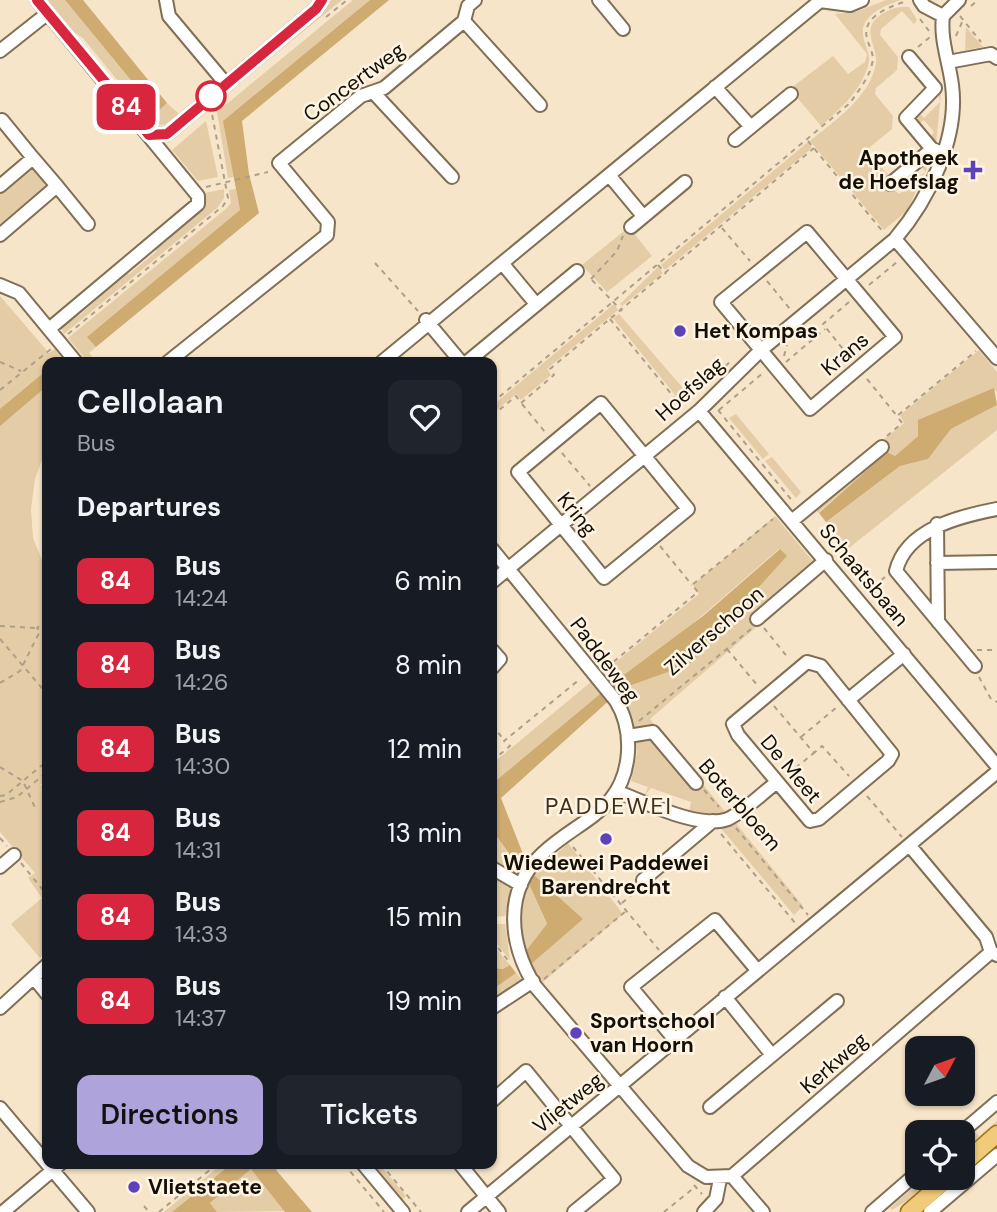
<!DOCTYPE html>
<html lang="en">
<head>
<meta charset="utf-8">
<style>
	body { margin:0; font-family:"DM Sans",sans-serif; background:#20242c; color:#f1f3f6; height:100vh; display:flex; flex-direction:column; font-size:26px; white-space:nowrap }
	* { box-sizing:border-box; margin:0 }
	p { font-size:23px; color:#9ea1a6 }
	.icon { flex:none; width:38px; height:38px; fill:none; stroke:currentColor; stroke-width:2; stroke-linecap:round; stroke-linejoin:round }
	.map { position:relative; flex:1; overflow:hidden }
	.drawer { position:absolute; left:42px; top:357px; width:455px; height:812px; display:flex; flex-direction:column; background:#171b24; border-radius:14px; box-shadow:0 2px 5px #0004 }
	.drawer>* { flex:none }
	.badge { padding:0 14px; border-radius:10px; font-size:24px; line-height:46px }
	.needle { width:46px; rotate:49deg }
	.controls { position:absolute; left:905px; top:1036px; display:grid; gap:14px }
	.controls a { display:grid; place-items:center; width:70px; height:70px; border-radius:14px; background:#171b24; box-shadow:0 2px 5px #0004; font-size:35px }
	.map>.badge { position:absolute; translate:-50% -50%; box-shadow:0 0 0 4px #fff }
	h2 { padding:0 35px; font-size:26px; line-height:63px }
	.round { display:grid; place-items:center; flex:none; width:74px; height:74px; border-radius:14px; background:#20242c }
	.overview { display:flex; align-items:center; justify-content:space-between; height:119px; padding:0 35px }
	h1 { font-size:33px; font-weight:600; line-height:52px }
	.button { display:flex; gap:14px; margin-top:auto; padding:14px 35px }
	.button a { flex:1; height:80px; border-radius:14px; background:#afa3db; color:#111; font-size:28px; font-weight:600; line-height:80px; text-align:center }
	.button a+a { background:#20242c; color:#f1f3f6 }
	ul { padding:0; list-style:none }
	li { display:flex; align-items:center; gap:21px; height:84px; padding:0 35px }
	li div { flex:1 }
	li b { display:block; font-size:26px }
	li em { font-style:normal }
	li .badge { min-width:77px; font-weight:700; text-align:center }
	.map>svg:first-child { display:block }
	.green { fill:#e4cca6; fill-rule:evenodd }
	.water { fill:#ceab70 }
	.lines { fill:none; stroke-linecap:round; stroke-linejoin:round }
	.minor-casing { stroke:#7f6f56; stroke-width:16 }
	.major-casing { stroke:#9d7117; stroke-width:19 }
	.path { stroke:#ad9f89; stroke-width:2; stroke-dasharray:5 5; stroke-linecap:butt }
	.minor { stroke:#fff; stroke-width:12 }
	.major { stroke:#f1ca7a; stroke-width:16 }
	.line-casing { stroke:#fff; stroke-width:16 }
	.line { stroke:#d7263d; stroke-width:10 }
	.stop-dot { fill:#fff; stroke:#d7263d; stroke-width:3.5 }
	.poi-dot { fill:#5f41ba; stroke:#fef4e3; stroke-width:2.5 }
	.labels { text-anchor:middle; stroke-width:5; stroke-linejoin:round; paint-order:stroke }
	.street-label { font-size:21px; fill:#140e05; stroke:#fef4e3 }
	.poi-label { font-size:21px; font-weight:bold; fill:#140e05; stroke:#fef4e3; text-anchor:start }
	.neighbourhood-label { font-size:23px; letter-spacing:2px; fill:#3e3019; stroke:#fef4e3 }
</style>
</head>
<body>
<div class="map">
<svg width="997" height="1212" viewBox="0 0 997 1212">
	<rect width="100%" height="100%" fill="#f7e5c9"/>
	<path class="green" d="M48 0H65L156 111 167 103 179 114 164 125C148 125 140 118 136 103L83 38 72 31Z
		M331 0H342L234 87 232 85 325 8Z
		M353 0H370L224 121 234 177 228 178 217 112Z
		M886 0H901C887 4 860 16 863 34 864 46 872 54 868 66 860 92 840 109 821 126L790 89 833 56 848 74 865 62 867 54 835 14 856 12Z
		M909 7 917 20 914 24 902 11 881 29 880 35 898 57 897 70 876 88 875 94 893 116 892 129 870 147V153L888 175 886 182 899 194 925 172 921 164 932 157 907 211 884 230 810 141C835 120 870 98 876 63 878 49 864 34 874 21 883 11 896 6 909 7Z
		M966 27 983 47 965 50Z
		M938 92H941L936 145 929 139 934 132 924 120 917 125 915 118 918 112 924 118 940 102Z
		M206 121 218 177 198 181 172 150Z
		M808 142 812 148 665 270 661 265Z
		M29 168 36 170 47 188 0 230V190Z
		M224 189V198L217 208 64 334 61 326 75 314 80 315 125 273 129 274 156 252V247L202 209 205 193Z
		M236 189 240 210 88 337 96 347 89 353 93 358 88 362 68 338 227 208 231 203 229 190Z
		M629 227 652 256 607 292 582 265Z
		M658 267 663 273 622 306 620 304Z
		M0 296 49 353 55 349 60 356 57 362H47V446L35 479 31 509 33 538 47 572V779L39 786 47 783V950L40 958 11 924 42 898 28 878 35 873 0 832Z
		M614 304 618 310 547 369 551 375 521 400 516 394 492 414V406Z
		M619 314 688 394 680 401 613 318Z
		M979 350 997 372V392L994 389 918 436 895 456 887 452 818 513 809 502 904 423 900 415Z
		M997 405V430L849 548 826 522 900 466 928 459 951 429Z
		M736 414 769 454 763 459 729 418Z
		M772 457 801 492 796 498 765 461Z
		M775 516 821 571 650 719 727 814 704 816 689 812 691 802 651 788 645 795 648 787 631 781 637 753 635 729 631 727 621 692 605 671 699 594 693 585ZM779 549 786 557 690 664 617 680 682 633Z
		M592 681 601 694 492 784V764Z
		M734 821 803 906 794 915 719 826Z
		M492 830 520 868 519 869H508L492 859Z
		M568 843 623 914 542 983 530 965 582 919 534 875Z
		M492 872 511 887 505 916 492 917Z
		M529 884 547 925 525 952C520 929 516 906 529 884Z
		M492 924H505L510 960 492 938Z
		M492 944 510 965 503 969 492 968Z
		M516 973 522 980 492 1001V990Z
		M997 1121V1124L963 1157 962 1150 968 1145 965 1137 973 1130 979 1136Z
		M222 1164H231L172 1212H164Z
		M372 1164H379L406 1196 402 1200Z
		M251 1169 286 1211 217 1212 210 1203Z
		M918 1183 924 1190 892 1210 890 1208Z"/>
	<path class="water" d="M65 0H83L167 103 157 112Z
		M370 0H389L242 121 249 174 259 213 96 347 87 337 240 210 223 121Z
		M47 370V386L0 426V409Z
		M994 388 997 405 951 429 928 459 900 466 826 522 819 513 887 452 895 456 918 436V420Z
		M780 549 787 556 690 664 623 688 501 798 525 859 520 868 492 830V784L617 680 703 616Z
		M534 875 583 919 530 965 525 952 547 924 529 884Z
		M510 965 516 973 492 990V968L503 969Z
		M231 1164H284L276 1170 312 1212H285L251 1169 210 1203 217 1212H172Z"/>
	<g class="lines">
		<g class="minor-casing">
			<path id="minor" d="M37 0 198 196V204L49 329
				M166 0 169 16 226 84
				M599 0 623 29
				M920 0 924 6 943 16
				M943 16 959 0
				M464 21 540 105
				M0 51 48 13
				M909 57 935 88
				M948 62 991 54 997 58
				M715 87 751 127
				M935 88 906 118 932 149 943 153
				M374 93 452 177
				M2 120 33 158
				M149 135 167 134 316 9 322 0
				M735 140 791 94
				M609 175 643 216
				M890 184 932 149
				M0 186 33 158 57 186 0 235
				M57 186 88 224
				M631 227 685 182
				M807 232 895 337 810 409 721 302Z
				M895 239 997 358
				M502 263 536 304
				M0 285 19 293 76 362
				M426 320 461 362
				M168 362 327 235 328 222 279 163 361 96 384 88 464 21 468 6 475 0
				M382 362 820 1 850 5 862 0
				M467 362 577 271
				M601 403 688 509 604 578 518 472Z
				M699 411 997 766
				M793 520 882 447
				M937 524 938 622
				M492 549 616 701C626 717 629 733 628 752 624 812 579 819 542 854 503 891 509 944 535 986L688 1166 706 1177 732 1176
				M937 563 997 562
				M492 582 699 411 761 350 895 239C929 199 959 138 952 85 949 61 940 40 943 16
				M757 619 826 560
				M492 650 500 659 492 668
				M807 662 821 666 892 754 888 761 819 819 810 821 738 735 733 724Z
				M975 666 896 571C906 529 960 516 997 509
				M848 700 904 654
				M628 736 653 732 696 783
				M618 792C645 802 700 830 728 819 745 811 761 794 776 783
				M910 846 986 937 991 952
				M0 867 14 855
				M492 868 521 885
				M643 880 713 821
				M34 978 47 994
				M725 997 772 1055
				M0 1008 47 965
				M492 1008 533 981
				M675 1040 631 987 715 920 757 970
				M492 1101 526 1071 614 1179 574 1212
				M710 1107 837 1001
				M0 1108 88 1212
				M962 1132 997 1102
				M363 1164 403 1212
				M460 1164 499 1212
				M3 1212 60 1164
				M468 1212 997 772
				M704 1212 716 1199 720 1179
				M763 1212 732 1176 991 952 997 955
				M872 1212 917 1173
				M930 1212 997 1155"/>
		</g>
		<g class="major-casing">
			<path id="major" d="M962 1165 997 1134
				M909 1212 948 1178"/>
		</g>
		<path class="path" d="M971 6 978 0
			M960 16 981 42
			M326 17 347 0
			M920 19 929 31
			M956 36 963 20
			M918 47 930 37
			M808 141 884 233
			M206 187 268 172
			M722 228 750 261
			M375 263 418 311
			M658 265 666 274
			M591 279 617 251 623 236
			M592 280 622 311
			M767 281 790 309
			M869 285 897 262
			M849 302 823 324 850 358
			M610 319 682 407
			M68 334 223 206 228 198 212 114
			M784 356 787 345
			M0 362 21 371
			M786 362 825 329
			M867 379 897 416
			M0 390 51 349
			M492 403 850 103C858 91 869 78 872 64 875 54 869 48 867 38 861 16 892 6 907 1
			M522 404 545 432
			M679 404 730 362
			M718 410 794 503
			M719 410 763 373
			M492 416 516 396 521 403 554 375 550 369 814 148
			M887 436 902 423 897 416 976 351
			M562 453 590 486
			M660 546 692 585
			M883 608 886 606 871 589 885 577
			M47 612 42 616 47 623
			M0 626 36 628
			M764 628 789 659
			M0 639 47 694
			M727 649 758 686
			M977 650H997
			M606 668 698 592 692 585 773 519
			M979 677 991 699 997 702
			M0 683 20 671 40 631 37 628 46 621
			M774 706 814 753 822 746 849 776
			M639 721 751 629
			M492 725 504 740
			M801 737 837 707
			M492 761 510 746 504 741 580 679
			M0 767 23 781 36 810
			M788 774 814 753
			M704 790 719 807
			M0 796 6 795 47 761
			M867 796 902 837
			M0 802 17 797 47 772
			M736 828 808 915
			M721 834 796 924
			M0 838 7 846
			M573 847 659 950
			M21 863 47 895
			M622 903 636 891
			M492 940 510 963
			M544 979 626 911
			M344 1164 384 1212
			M381 1164 421 1212
			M694 1185 702 1194
			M144 1206 149 1212
			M159 1212 217 1164
			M664 1212 695 1187"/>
		<use href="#minor" class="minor"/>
		<use href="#major" class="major"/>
	</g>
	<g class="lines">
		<g class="line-casing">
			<path id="line" d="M37 0 149 135 167 134 316 9 322 0"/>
		</g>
		<use href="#line" class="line"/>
	</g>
	<circle class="stop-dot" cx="211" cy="96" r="14"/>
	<g class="poi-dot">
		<path d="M969.5 159.5h7v7h7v7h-7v7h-7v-7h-7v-7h7z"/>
		<circle cx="680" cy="331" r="7"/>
		<circle cx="606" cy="839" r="7"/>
		<circle cx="576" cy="1033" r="7"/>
		<circle cx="134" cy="1187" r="7"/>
	</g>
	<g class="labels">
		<g class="street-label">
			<text transform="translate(354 82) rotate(-36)" y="7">Concertweg</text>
			<text transform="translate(845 354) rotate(-40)" y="7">Krans</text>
			<text transform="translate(690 389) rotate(-42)" y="7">Hoefslag</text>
			<text transform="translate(577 514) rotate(51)" y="7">Kring</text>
			<text transform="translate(864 575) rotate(50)" y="7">Schaatsbaan</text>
			<text transform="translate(714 631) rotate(-41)" y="7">Zilverschoon</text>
			<text transform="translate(605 660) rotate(53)" y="7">Paddeweg</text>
			<text transform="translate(791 769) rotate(50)" y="7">De Meet</text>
			<text transform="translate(740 805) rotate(49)" y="7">Boterbloem</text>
			<text transform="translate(834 1063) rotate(-41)" y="7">Kerkweg</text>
			<text transform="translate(568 1103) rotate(-39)" y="7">Vlietweg</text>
		</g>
		<g class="poi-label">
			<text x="959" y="165" text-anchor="end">Apotheek<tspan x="959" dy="24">de Hoefslag</tspan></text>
			<text x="694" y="338">Het Kompas</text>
			<text x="606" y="870" text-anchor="middle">Wiedewei Paddewei<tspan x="606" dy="24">Barendrecht</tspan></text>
			<text x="590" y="1028">Sportschool<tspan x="590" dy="24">van Hoorn</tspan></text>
			<text x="148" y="1194">Vlietstaete</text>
		</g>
		<g class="neighbourhood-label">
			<text x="609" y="814">PADDEWEI</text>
		</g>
	</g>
</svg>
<div class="controls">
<a><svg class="needle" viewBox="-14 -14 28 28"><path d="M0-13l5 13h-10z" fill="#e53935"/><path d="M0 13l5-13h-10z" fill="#9ea1a6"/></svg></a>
<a><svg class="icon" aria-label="locate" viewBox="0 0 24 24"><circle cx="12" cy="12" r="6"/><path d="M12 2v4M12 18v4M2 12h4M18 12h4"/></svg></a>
</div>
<b class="badge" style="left:126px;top:107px;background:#d7263d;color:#fff">84</b>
<section class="drawer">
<div class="overview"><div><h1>Cellolaan</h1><p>Bus</p></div><a class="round"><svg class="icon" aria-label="heart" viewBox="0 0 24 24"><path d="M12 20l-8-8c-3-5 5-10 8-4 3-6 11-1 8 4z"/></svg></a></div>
<h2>Departures</h2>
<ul>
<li><span class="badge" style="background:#d7263d;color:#fff">84</span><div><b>Bus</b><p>14:24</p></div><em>6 min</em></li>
<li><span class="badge" style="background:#d7263d;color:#fff">84</span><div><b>Bus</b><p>14:26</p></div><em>8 min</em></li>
<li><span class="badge" style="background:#d7263d;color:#fff">84</span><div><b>Bus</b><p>14:30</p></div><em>12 min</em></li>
<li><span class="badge" style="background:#d7263d;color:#fff">84</span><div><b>Bus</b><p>14:31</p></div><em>13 min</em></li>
<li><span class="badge" style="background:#d7263d;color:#fff">84</span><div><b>Bus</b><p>14:33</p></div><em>15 min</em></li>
<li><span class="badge" style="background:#d7263d;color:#fff">84</span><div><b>Bus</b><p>14:37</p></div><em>19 min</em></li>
</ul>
<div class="button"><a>Directions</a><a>Tickets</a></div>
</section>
</div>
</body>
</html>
